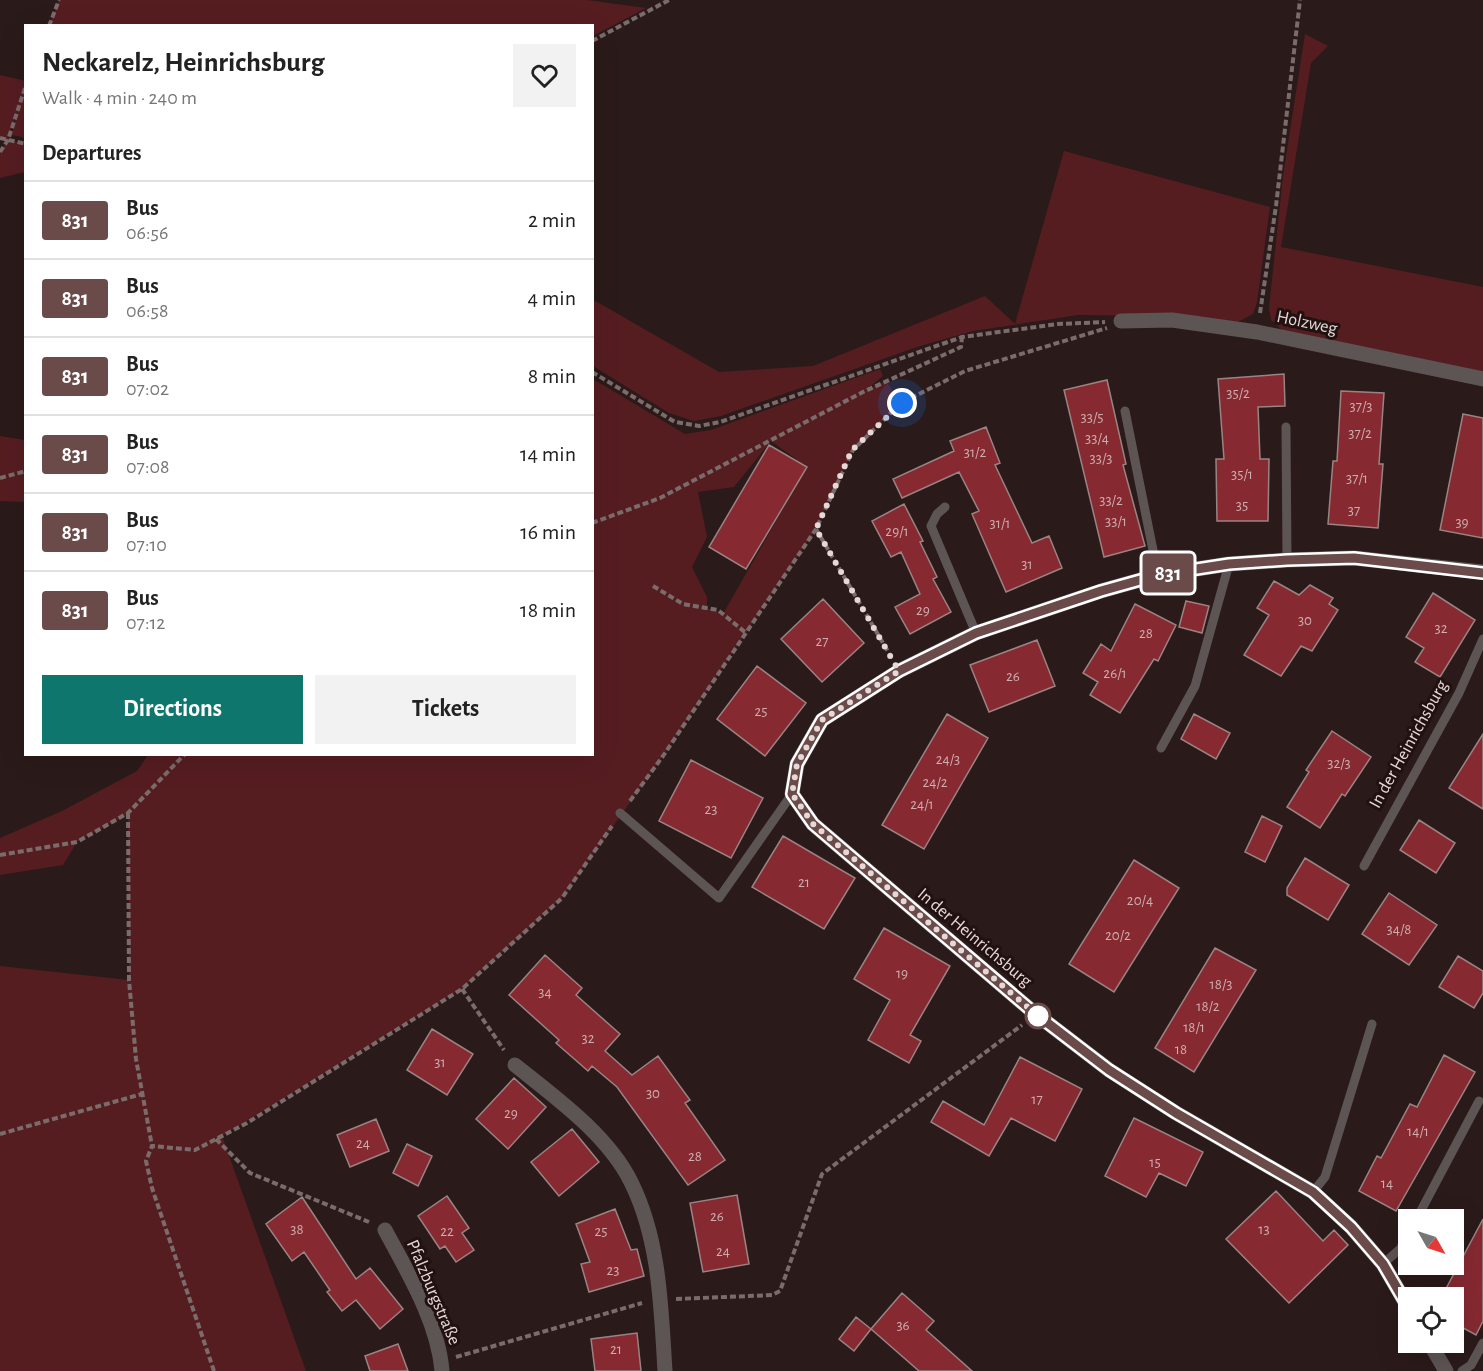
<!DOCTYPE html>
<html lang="en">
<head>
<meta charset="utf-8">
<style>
	body { margin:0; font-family:"Alegreya Sans",sans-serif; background:#f2f2f2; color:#222; height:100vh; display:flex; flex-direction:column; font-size:22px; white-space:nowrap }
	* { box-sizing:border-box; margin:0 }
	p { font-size:20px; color:#767676 }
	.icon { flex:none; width:33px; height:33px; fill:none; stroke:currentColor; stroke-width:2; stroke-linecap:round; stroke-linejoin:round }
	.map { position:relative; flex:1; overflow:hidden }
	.drawer { position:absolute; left:24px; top:24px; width:570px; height:732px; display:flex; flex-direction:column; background:#fff; border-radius:0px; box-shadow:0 6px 24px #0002 }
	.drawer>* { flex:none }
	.badge { padding:0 12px; border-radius:4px; font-size:21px; line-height:39px }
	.needle { width:39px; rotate:129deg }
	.controls { position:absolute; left:1398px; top:1209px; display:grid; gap:12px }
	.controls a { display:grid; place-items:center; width:66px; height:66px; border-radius:0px; background:#fff; box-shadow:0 6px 24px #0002; font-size:30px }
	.you { position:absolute; width:30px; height:30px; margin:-15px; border:4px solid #fff; border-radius:50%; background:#1a73e8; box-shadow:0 0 0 9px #1a73e833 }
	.map>.badge { position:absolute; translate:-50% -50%; box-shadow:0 0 0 3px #fff }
	h2 { padding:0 18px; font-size:22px; line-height:54px }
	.round { display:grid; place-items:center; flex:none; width:63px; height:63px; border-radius:0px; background:#f2f2f2 }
	.head { display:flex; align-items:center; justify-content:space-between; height:102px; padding:0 18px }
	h1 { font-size:28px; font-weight:700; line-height:45px }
	.action { display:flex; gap:12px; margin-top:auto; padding:12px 18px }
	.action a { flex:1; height:69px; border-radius:0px; background:#0f766e; color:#fff; font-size:24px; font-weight:700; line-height:69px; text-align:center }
	.action a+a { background:#f2f2f2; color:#222 }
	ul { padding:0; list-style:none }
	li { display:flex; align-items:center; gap:18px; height:78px; padding:0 18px; border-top:2px solid #e0e0e0 }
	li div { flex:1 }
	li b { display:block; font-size:22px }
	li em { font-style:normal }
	li .badge { min-width:66px; font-weight:700; text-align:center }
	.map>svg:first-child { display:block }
	.green { fill:#561d21; fill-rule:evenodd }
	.building { fill:#862931; stroke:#9a8483; stroke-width:1.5 }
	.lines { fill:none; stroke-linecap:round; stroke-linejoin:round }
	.path { stroke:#7b6c6c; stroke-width:4; stroke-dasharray:6 3; stroke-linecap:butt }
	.lane { stroke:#5d5454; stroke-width:9 }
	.street { stroke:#5d5454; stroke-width:15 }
	.line-casing { stroke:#fff; stroke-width:14 }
	.line { stroke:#6a4b49; stroke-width:9 }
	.walk { stroke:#e5d9d8; stroke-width:6; stroke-dasharray:0 10.8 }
	.stop-dot { fill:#fff; stroke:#6a4b49; stroke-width:3 }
	.labels { text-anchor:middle; stroke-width:6; stroke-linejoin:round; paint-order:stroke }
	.number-label { font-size:15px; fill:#cdadae }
	.street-label { font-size:18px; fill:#e5d9d8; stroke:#211111 }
</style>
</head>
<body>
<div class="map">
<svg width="1483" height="1371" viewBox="0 0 1483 1371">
	<rect width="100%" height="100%" fill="#2b1a1a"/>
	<path class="green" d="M59 0H587L646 8 593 36 592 26 49 25Z
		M1305 34 1328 46 1311 63 1281 247 1483 287V378L1289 336 1271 320 1269 308 1283 176Z
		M0 75 26 81 25 138 12 135 17 112 8 140 25 144V172L0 178V152L8 140 0 138Z
		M1064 151 1270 207 1257 302 1253 314 1234 324 1179 316 1078 315 973 331 920 346 721 416 694 421 669 413 593 366 592 299 719 372 813 366 985 296 1015 324Z
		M880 369 883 376 866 390 886 381 901 403 853 450 816 529 663 756 562 898 462 989 222 1136 306 1371H0V966L129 980 128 814 77 842 63 865 0 875V838L62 811 137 771 148 755 592 754 593 379 685 434 711 430ZM771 441 807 467 723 614 707 608V597L692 567 707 537 698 492 734 487Z
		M0 436 25 440V502L0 501Z"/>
	<path class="building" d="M1284 374 1285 406 1258 407 1260 459H1269L1268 521H1217L1216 459H1224L1218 379Z
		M1107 380 1126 464 1123 465 1145 546 1104 557 1064 390Z
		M1341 391 1384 393 1379 464H1383L1378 528 1328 524 1333 461H1337Z
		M1463 414 1483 418V538L1440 530Z
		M986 427 1000 463 995 465 1032 543 1049 536 1062 568 1006 592 972 514 979 511 959 472 902 498 893 479 954 451 950 441Z
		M769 445 807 467 746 569 709 547Z
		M904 504 923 541 920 542 937 577 933 579 951 612 910 634 895 607 920 594 901 552 891 557 872 521Z
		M1274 581 1299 595 1310 585 1333 598 1329 604 1338 610 1312 651 1301 646 1281 676 1244 655 1269 615 1257 608Z
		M1433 593 1475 620 1440 677 1415 662 1424 648 1406 637Z
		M823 599 864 643 822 682 781 639Z
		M1186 601 1209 606 1202 633 1179 627Z
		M1135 604 1176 625 1158 661 1154 659 1120 713 1090 695 1098 682 1083 673 1101 644 1111 651Z
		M1037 640 1055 686 989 712 970 665Z
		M757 666 806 703 765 756 717 719Z
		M947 714 988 738 924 849 882 825Z
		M1194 714 1230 733 1216 759 1181 739Z
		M1332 731 1371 757 1345 796 1342 794 1320 828 1287 807 1309 772 1306 770Z
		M1483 734V809L1449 788Z
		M691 760 763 798 731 858 659 821Z
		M1262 816 1282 826 1265 862 1245 852Z
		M1419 820 1455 843 1436 873 1400 850Z
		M783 836 855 878 824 929 752 887Z
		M1305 858 1349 885 1328 920 1287 895V888Z
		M1134 860 1179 888 1114 992 1069 964Z
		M1389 893 1437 925 1409 965 1362 934Z
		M884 928 950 966 910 1035 921 1041 909 1063 868 1040 890 1000 854 979Z
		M1215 948 1256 970 1194 1072 1155 1048Z
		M545 955 582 988 576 995 620 1034 605 1051 632 1075 658 1056 690 1100 685 1103 725 1160 688 1185 617 1087 592 1066 588 1071 556 1043 559 1040 509 995Z
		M1458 956 1483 971V993L1474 1008 1439 987Z
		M432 1029 473 1054 447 1095 407 1070Z
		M1444 1055 1475 1072 1396 1211 1359 1191 1377 1156 1381 1158 1410 1104 1417 1107Z
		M1020 1057 1082 1089 1055 1141 1011 1118 989 1156 931 1122 943 1101 984 1125Z
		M514 1078 546 1107 508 1149 476 1119Z
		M1134 1118 1203 1152 1186 1186 1159 1173 1146 1197 1105 1176Z
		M376 1119 389 1151 350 1167 337 1135Z
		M572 1129 599 1162 559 1196 531 1162Z
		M407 1144 432 1156 418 1186 393 1173Z
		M1276 1191 1323 1241 1334 1230 1348 1245 1289 1303 1226 1239Z
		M737 1195 749 1264 703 1272 690 1203Z
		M447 1196 469 1228 462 1233 474 1250 456 1262 445 1246 440 1249 418 1216Z
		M302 1197 356 1279 370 1268 403 1309 380 1329 356 1300 342 1311 327 1292 330 1290 304 1252 292 1261 266 1224Z
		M615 1209 631 1250 637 1249 644 1276 589 1292 581 1264 590 1262 576 1224Z
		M1483 1219V1321L1476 1335 1454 1323V1298H1441Z
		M902 1293 934 1321 926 1330 972 1371H919L871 1329Z
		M856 1317 871 1329 854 1351 839 1339Z
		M637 1333 641 1371H595L591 1339Z
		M398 1344 408 1371H370L365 1356Z"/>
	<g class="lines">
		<path class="path" d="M49 26 59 0
			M592 41 669 0
			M0 138 26 144
			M0 152 8 140 26 85
			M1260 313 1276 206 1300 0
			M592 372 675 422 699 426 720 422 962 337 1058 324 1105 322
			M0 478 26 471
			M592 523 660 498 863 392 961 347 962 337
			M816 529 890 655
			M653 586 683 604 718 610 746 633
			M630 801 663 756 816 529 853 450 901 403 965 371 1107 328
			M128 813 129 980 136 1059 152 1146
			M0 855 77 842 128 813 185 754
			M462 989 504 1050
			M0 1134 142 1094
			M216 1139 250 1173 369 1222
			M676 1299 772 1295 780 1291 822 1174 1022 1025
			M456 1357 642 1303
			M214 1371 152 1188 146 1161 152 1146 195 1150 247 1123 462 989 562 898 612 826"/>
		<path class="lane" d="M1125 411 1158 575
			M1286 427 1287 560
			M945 507 937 514 931 526 976 633
			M1161 748 1195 686 1229 564
			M620 813 719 898 792 794
			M1364 866 1459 693 1483 639
			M1313 1192 1325 1177 1372 1024
			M1416 1220 1479 1101
			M1383 1264 1401 1248 1408 1233
			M1462 1371 1471 1365 1483 1343"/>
		<path class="street" d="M1121 321 1172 320 1257 332 1483 379
			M515 1065C555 1097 608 1135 631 1182 660 1240 661 1308 665 1371
			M385 1230C408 1273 438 1322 442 1371
			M1408 1307 1383 1264 1351 1227 1313 1192 1176 1113 1109 1070 1032 1011 813 824 792 794 797 764 822 720 899 671 976 633 1101 591 1158 575 1229 564 1287 560 1354 558 1483 572
			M1429 1342 1446 1371"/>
	</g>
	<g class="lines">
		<g class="line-casing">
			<path id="line" d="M1408 1307 1383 1264 1351 1227 1313 1192 1176 1113 1109 1070 1032 1011 813 824 792 794 797 764 822 720 899 671 976 633 1101 591 1158 575 1229 564 1287 560 1354 558 1483 573"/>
		</g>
		<use href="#line" class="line"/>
		<path class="walk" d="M902 403 852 450 816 529 899 671 822 720 797 764 792 794 813 824 1038 1016"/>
	</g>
	<circle class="stop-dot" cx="1038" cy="1016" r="12"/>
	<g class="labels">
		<g class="number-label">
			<text x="1238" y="398">35/2</text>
			<text x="1361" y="411">37/3</text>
			<text x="1092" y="422">33/5</text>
			<text x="1360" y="438">37/2</text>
			<text x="1097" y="443">33/4</text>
			<text x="975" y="457">31/2</text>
			<text x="1101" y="463">33/3</text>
			<text x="1242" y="479">35/1</text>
			<text x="1357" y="483">37/1</text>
			<text x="1111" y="505">33/2</text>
			<text x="1242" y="510">35</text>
			<text x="1354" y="515">37</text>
			<text x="1116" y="526">33/1</text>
			<text x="1462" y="527">39</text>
			<text x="1000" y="528">31/1</text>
			<text x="897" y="536">29/1</text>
			<text x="1027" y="569">31</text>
			<text x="923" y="615">29</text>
			<text x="1305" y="625">30</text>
			<text x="1441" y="633">32</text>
			<text x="1146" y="638">28</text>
			<text x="822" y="646">27</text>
			<text x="1115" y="678">26/1</text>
			<text x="1013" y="681">26</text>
			<text x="761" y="716">25</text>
			<text x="948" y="764">24/3</text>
			<text x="1339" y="768">32/3</text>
			<text x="935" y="787">24/2</text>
			<text x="922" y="809">24/1</text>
			<text x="711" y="814">23</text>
			<text x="804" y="887">21</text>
			<text x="1140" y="905">20/4</text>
			<text x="1399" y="934">34/8</text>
			<text x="1118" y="940">20/2</text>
			<text x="902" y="978">19</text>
			<text x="1221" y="989">18/3</text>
			<text x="545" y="997">34</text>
			<text x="1208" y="1011">18/2</text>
			<text x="1194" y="1032">18/1</text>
			<text x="588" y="1043">32</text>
			<text x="1181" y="1054">18</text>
			<text x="440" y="1067">31</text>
			<text x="653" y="1098">30</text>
			<text x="1037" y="1104">17</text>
			<text x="511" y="1118">29</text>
			<text x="1418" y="1136">14/1</text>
			<text x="363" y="1148">24</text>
			<text x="695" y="1161">28</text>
			<text x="1155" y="1167">15</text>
			<text x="1387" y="1188">14</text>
			<text x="717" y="1221">26</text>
			<text x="297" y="1234">38</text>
			<text x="1264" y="1234">13</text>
			<text x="447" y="1236">22</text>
			<text x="601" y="1236">25</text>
			<text x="723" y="1256">24</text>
			<text x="613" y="1275">23</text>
			<text x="903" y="1330">36</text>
			<text x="616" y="1354">21</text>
		</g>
		<g class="street-label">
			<text transform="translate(1307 322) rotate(12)" y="6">Holzweg</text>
			<text transform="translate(1408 744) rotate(-61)" y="6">In der Heinrichsburg</text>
			<text transform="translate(975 937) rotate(40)" y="6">In der Heinrichsburg</text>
			<text transform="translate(434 1292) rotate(67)" y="6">Pfalzburgstraße</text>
		</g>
	</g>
</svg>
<div class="controls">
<a><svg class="needle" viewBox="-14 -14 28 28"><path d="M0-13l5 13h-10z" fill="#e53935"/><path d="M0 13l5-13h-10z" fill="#767676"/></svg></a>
<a><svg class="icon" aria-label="locate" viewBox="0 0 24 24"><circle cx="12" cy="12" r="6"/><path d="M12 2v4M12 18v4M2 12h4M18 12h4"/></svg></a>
</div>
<div class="you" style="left:902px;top:403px"></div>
<b class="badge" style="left:1168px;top:573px;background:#6a4b49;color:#fff">831</b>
<section class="drawer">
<div class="head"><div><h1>Neckarelz, Heinrichsburg</h1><p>Walk · 4 min · 240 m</p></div><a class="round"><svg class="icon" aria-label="heart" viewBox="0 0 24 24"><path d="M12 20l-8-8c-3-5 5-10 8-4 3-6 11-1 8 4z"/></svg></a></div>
<h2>Departures</h2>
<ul>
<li><span class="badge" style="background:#6a4b49;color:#fff">831</span><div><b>Bus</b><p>06:56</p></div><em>2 min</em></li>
<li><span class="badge" style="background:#6a4b49;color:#fff">831</span><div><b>Bus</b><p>06:58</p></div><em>4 min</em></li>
<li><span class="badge" style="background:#6a4b49;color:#fff">831</span><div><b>Bus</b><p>07:02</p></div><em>8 min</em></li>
<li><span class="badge" style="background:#6a4b49;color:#fff">831</span><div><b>Bus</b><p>07:08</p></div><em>14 min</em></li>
<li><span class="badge" style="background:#6a4b49;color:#fff">831</span><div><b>Bus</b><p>07:10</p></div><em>16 min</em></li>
<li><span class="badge" style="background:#6a4b49;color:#fff">831</span><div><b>Bus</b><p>07:12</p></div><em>18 min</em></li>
</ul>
<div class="action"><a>Directions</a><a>Tickets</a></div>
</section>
</div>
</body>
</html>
